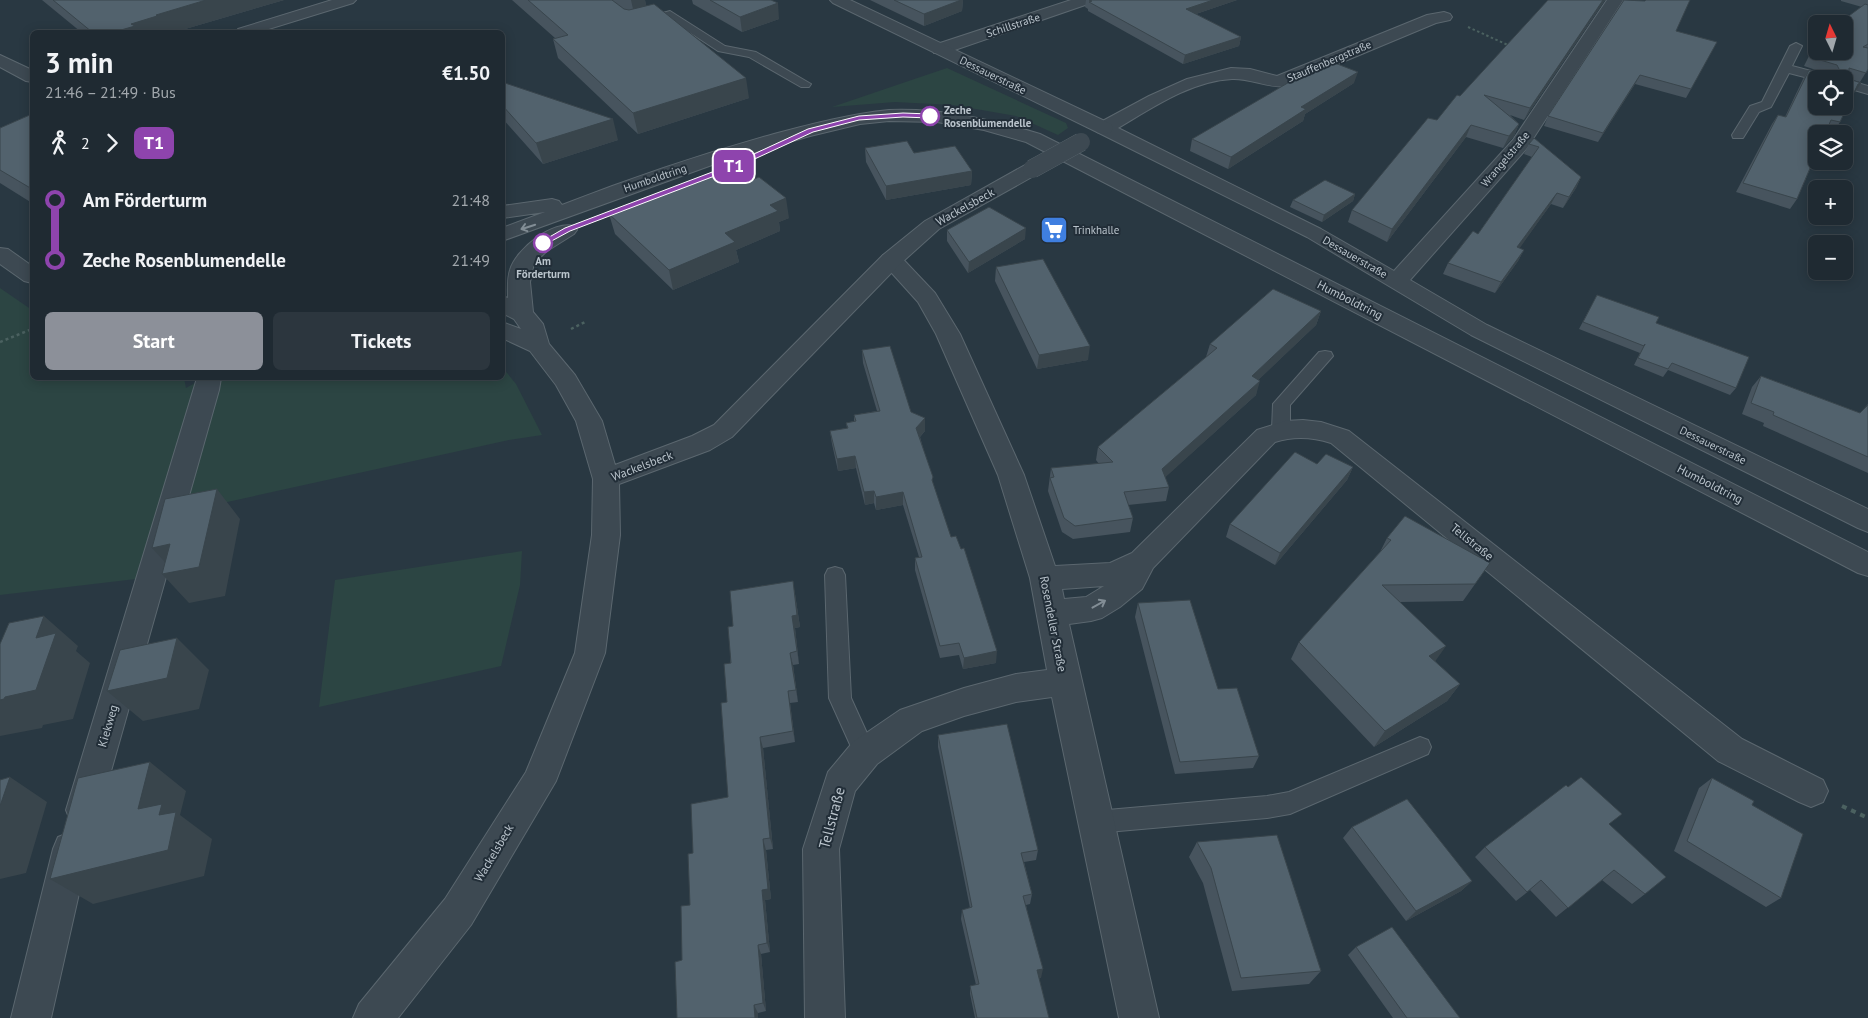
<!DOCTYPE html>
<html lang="en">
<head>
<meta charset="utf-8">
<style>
	body { margin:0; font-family:"PT Sans",sans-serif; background:#2c363e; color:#f1f3f6; height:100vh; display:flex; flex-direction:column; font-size:19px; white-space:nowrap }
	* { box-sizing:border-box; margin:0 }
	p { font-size:16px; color:#a1a7ac }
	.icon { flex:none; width:28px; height:28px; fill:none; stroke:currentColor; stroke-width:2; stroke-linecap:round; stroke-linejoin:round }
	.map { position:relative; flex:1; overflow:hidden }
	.sheet { position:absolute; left:30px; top:30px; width:475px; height:350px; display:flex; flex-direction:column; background:#1f2a32; border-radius:8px; box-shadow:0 2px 12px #0003,0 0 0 1px #3c464d }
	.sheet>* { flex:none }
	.badge { padding:0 10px; border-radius:8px; font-size:18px; line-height:32px }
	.needle { width:32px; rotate:355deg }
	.fabs { position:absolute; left:1808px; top:15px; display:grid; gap:10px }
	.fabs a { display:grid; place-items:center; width:45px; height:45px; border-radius:8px; background:#1f2a32; box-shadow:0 2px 12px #0003,0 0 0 1px #3c464d; font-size:25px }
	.map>.badge { position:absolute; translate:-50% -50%; box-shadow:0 0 0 2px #fff }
	.legs { display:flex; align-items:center; gap:8px; height:55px; padding:0 15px; font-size:16px }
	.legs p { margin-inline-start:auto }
	.overview { display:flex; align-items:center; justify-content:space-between; height:85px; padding:0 15px }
	h1 { font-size:28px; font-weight:600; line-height:38px }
	.button { display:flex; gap:10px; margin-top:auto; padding:10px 15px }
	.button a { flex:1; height:58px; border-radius:8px; background:#8c9099; color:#fff; font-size:20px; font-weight:600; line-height:58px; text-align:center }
	.button a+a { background:#2c363e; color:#f1f3f6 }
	ul { padding:0 15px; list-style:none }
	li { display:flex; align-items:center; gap:18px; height:60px; font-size:19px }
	li i { display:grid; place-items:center; width:8px; height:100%; margin:0 6px; background:currentColor }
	li i::after { content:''; width:12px; height:12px; margin:-6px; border:4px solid; border-radius:50%; background:#1f2a32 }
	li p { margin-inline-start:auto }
	li:first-child i { background:linear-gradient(#0000 50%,currentColor 0) }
	li:last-child i { background:linear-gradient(currentColor 50%,#0000 0) }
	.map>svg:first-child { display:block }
	.green { fill:#2c4543 }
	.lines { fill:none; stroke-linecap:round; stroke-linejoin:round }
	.service-casing { stroke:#5b676f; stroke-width:2 }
	.minor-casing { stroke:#5b676f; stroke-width:2 }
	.tertiary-casing { stroke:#5b676f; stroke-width:2 }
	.path-far2 { stroke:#4b6160; stroke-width:2; stroke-dasharray:2.5 2.5; stroke-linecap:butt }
	.path-far1 { stroke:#4b6160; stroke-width:2.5; stroke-dasharray:3 3; stroke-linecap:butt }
	.path { stroke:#4b6160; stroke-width:4; stroke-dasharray:5 5; stroke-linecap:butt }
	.service { fill:#3d4952; fill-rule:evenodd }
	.minor { fill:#3d4952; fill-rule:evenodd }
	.tertiary { fill:#3d4952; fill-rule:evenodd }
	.tertiary-bridge-casing { stroke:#5b676f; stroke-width:19; stroke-linecap:butt }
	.tertiary-bridge { stroke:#3d4952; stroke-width:18 }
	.wall { fill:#47545e }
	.shaded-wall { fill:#39454c }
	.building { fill:#52626d; stroke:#39454c; fill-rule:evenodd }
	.oneway { stroke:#828d95 }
	.line-1 { fill:#8e44ad; stroke:#fff }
	.stop-1-dot { fill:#fff; stroke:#8e44ad; stroke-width:2.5 }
	.labels { text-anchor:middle; stroke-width:4; stroke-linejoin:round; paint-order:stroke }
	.far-street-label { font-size:11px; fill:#bac4cc; stroke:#222e38 }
	.far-stop-label { font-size:11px; font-weight:bold; fill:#bac4cc; stroke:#222e38; text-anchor:start }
	.far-poi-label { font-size:11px; fill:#bac4cc; stroke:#222e38; text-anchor:start }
	.street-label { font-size:12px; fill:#bac4cc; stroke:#222e38 }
	.near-street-label { font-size:15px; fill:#bac4cc; stroke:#222e38 }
</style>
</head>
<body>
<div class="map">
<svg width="1868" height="1018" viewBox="0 0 1868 1018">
	<rect width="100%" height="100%" fill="#293842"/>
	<path class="green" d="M947 68 1066 123 1068 128 1058 135 1016 116 953 105 895 102 832 107Z
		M0 288 32 310V378H184L186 388 204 378H502L503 368 516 384 542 435 509 440 177 513 136 579 0 595Z
		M522 551 520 585 501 666 319 707 335 580Z"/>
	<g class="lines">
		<g class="service-casing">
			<path id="service" d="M670 11 725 46 756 52 811 84 809 87H801L749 57 718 51 668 18 645 24 640 21 641 19Z
				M1796 43 1802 46 1792 66 1830 76 1832 79 1816 80 1789 73 1771 107 1759 112 1743 138H1733L1732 135 1750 106 1762 102 1790 46Z
				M1844 79 1868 86V94L1844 87Z
				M1325 351 1331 352 1333 356 1290 405V430L1287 434 1281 436 1275 434 1272 430 1273 404 1319 352Z
				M835 567 842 569 845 575 851 698 876 753 873 760 865 763 857 760 829 698 825 575 828 569Z
				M1420 737 1428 740 1431 747 1428 754 1290 814 1267 818 1096 833 1088 830 1084 822 1088 814 1096 811 1267 796 1289 792Z"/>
		</g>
		<g class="minor-casing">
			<path id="minor" d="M332 0H356L353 3 259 32H236L238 29Z
				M1071 0H1094L1091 3 946 53H934L932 49 934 45Z
				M1607 0H1623L1527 148 1410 280 1487 325 1868 509V532L1858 528 1471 335 1307 237 1097 132 1095 128 1097 124 1149 96 1187 79 1231 68 1250 69 1277 76 1427 15 1444 12 1450 14 1452 17 1450 20 1436 23 1285 86C1272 89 1250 78 1232 79 1191 81 1152 108 1118 128L1321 229 1394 271 1513 140Z
				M0 248 8 249 32 266V283L24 281 0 264Z
				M891 254 899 255 935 293 960 334 1024 475 1055 566 1110 563 1132 553 1257 430 1285 421 1303 420 1321 422 1349 431 1742 739 1823 780 1828 791 1823 802 1811 807 1799 802 1718 761 1331 443C1312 437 1294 436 1275 442L1153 568 1142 589 1120 607 1102 618 1091 621 1069 624 1159 1018H1119L1052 697 1016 702 964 716 922 731 877 764 855 791 839 849 845 1018H805L803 849 828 772 853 742 900 710 964 688 1016 674 1047 670 1030 578 998 475 936 334 918 302 880 260 883 255ZM1104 586 1086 597 1064 599 1062 589Z
				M197 378H221L219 390 100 810 95 822 83 826 71 822 66 810Z
				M71 832 84 837 89 849 51 1018H11L53 849 58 837Z"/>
		</g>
		<g class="tertiary-casing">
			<path id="tertiary" d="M830 0H850L1111 124 1113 128 1111 132 1104 134 1097 132 833 3Z
				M0 55 32 70V82L26 81 0 67Z
				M889 110C941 108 990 119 1040 134L1868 552V576L1858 573 1026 142 984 130 937 122 889 121 860 124 810 136 712 165 502 241V228L545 212 502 218V206L552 199 559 201 562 205C631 178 702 154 774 134 812 124 850 114 889 110Z
				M1032 163 1039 165 1042 169 1039 173 939 229 899 265 732 437 710 450 619 484 620 535 605 653 556 781 471 925 398 1018H353L359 1004 445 899 526 772 575 653 592 535 593 479 576 421 556 385 530 351 502 338V322L521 329 514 319 502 313V296L508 298C508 289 507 279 510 270 516 249 553 220 574 226L577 230 574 234 547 251 534 263 530 282 533 312 543 324 549 344 575 375 602 421 615 465 692 436 714 425 883 255 925 221 1025 165Z"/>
		</g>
		<path class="path-far2" d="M1468 27 1510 46"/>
		<path class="path-far1" d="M571 329 585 322
			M0 342 32 329"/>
		<path class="path" d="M1842 806 1868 818"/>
		<use href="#service" class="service"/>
		<use href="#minor" class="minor"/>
		<use href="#tertiary" class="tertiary"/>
		<g class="tertiary-bridge-casing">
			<path id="tertiary-bridge" d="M1032 169 1081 142"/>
		</g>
		<use href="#tertiary-bridge" class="tertiary-bridge"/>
	</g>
	<path class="wall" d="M42 0H284L175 32H81Z
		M512 0H645L646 6 749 98 638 134 558 58 553 39 555 38Z
		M692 0H771L779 19 742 32 693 4Z
		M870 0H963L962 11 924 26Z
		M1086 0H1237L1196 14 1241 37 1239 46 1183 64 1088 11V9L1085 7Z
		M1603 0H1605L1524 120 1510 115 1519 124 1514 136 1503 148 1466 137 1387 242 1348 222 1352 210 1460 96Z
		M1841 0H1868V69L1860 82 1849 79 1855 92H1854L1840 122 1833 132 1827 130 1797 199 1790 209 1736 192 1772 124 1778 115 1785 117 1803 79 1809 70 1822 73H1825L1804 66 1816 42V51L1862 7 1841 1Z
		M1676 31 1691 89 1686 98 1635 84 1598 142 1544 126 1548 116Z
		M502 82 618 140 543 164 502 118Z
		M1354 83 1305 114 1303 121 1228 169 1190 151 1192 139Z
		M32 114V203L0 183V128Z
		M1534 138 1581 177 1576 188 1563 208 1551 204 1519 248 1524 250 1518 261 1495 293 1443 274 1448 263 1478 234 1532 157 1524 154 1529 144Z
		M865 148 914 153 972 171 971 185 886 200 866 162Z
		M1355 194 1353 201 1322 222 1290 207 1293 200Z
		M609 214 789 218 779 222 780 231 736 250 739 262 673 290 615 234Z
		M947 230 1025 239 968 273 947 241Z
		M996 267 1088 360 1037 369 995 281Z
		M1597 295 1656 323 1736 388 1730 395 1668 370 1663 377 1634 365 1640 353 1579 329Z
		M1321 311 1316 325 1258 380 1256 395 1165 477 1169 487 1166 501 1128 505 1133 518 1130 532 1073 539 1062 532 1048 491 1051 468 1099 464 1096 460 1098 447 1206 357 1210 344Z
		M862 350 911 412 925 418V431L920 437 933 483 951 537 996 663 963 669 959 655 940 658 915 570V558L919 557 903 505 876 510 874 503 865 505 856 468 838 471 832 444 830 431 847 428 846 423 854 421V415L877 411 863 363Z
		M1761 376 1860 413 1868 404V473L1763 426 1764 423 1742 414 1752 387Z
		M1317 464 1353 467 1347 480 1275 565 1226 537 1230 524Z
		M1387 538 1490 563 1463 601 1400 602 1435 661 1460 684 1447 701 1374 747 1291 659 1299 642 1380 552Z
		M795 594 800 627 795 628 799 664 793 665 798 702 790 703 795 742 763 748 773 849 766 850 771 899 765 900 770 952 761 954 766 1011 758 1013V1018H677L682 960 690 905 693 853 728 797 727 702 733 626Z
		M1138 603 1218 689 1259 756 1253 768 1175 774 1135 617Z
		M938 735 1038 850 1036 860 1024 862 1032 894 1030 904 1026 905 1041 978H1039L1049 1018H975L970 994V986L976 985 961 919 962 910 970 908 938 747Z
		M1712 778 1752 805 1781 898 1766 907 1674 851 1699 788Z
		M1609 824 1645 894 1632 904 1602 880 1556 917 1530 890 1516 901 1475 857 1485 847Z
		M1352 827 1472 881 1461 891 1406 921 1343 838Z
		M1197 842 1321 971 1309 984 1232 991 1203 883 1189 857Z
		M1356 947 1460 1018H1393L1348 955Z"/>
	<path class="shaded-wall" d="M206 0H284L175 32H114L131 24 156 15Z
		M631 0H645L648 15 635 18Z
		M961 0H963L962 11 924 26V14Z
		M1213 0H1237L1184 18 1186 9Z
		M1603 0H1605L1524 120 1530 108Z
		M778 3 779 19 742 32 740 17Z
		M1241 37 1239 46 1183 64 1185 55Z
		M1358 72 1354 83 1305 114 1303 121 1228 169 1231 157 1301 107Z
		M1640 75 1635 84 1598 142 1603 133Z
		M746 78 749 98 638 134 633 113Z
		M1861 83 1855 92 1851 93 1858 84Z
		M613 119 618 140 543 164 536 143Z
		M1519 124 1514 136 1503 148 1509 136Z
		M1471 125 1466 137 1387 242 1392 229Z
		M972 171 971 185 886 200V186Z
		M1581 177 1576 188 1563 208 1569 197Z
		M1557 193 1551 204 1512 259 1517 247Z
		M1355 194 1353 201 1322 222 1324 215Z
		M786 198 789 218 779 222 780 231 736 250 739 262 673 290 669 270 770 205Z
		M1026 228 1025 239 968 273 969 262Z
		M1524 250 1518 261 1495 293 1501 282Z
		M1321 311 1316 325 1248 390 1252 376Z
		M1090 346 1088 360 1037 369 1039 355Z
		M1260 381 1256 395 1159 483 1162 469Z
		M925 418V431L917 440 916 428Z
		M855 456 856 468 838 471 837 459Z
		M1353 467 1347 480 1275 565 1280 553Z
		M217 489 240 519 225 596 189 603 162 574 174 572 152 548Z
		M874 491V503L865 505 864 492Z
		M903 492V505L876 510V497Z
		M793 581 800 627 795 628 799 664 792 616Z
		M44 616 78 646 76 651 90 663 73 719 43 725 42 728 0 736V700L5 697 36 638Z
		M177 638 209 670 199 709 143 721 107 691Z
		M1446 646 1434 663 1429 656Z
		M997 651 996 663 963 669 964 658Z
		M790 653 793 665 798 702 796 690Z
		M1460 684 1447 701 1374 747 1385 731Z
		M788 691 790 703 795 742 793 731Z
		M760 737 763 748 773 849 770 838Z
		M150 762 186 791 180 815 212 839 204 876 93 904 50 879 138 809Z
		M10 777 47 802 26 873 0 879V806Z
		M763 839 766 850 771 899 765 900 770 952 767 943 762 890Z
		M1472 881 1461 891 1406 921 1416 911Z
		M758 945 761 954 766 1011 763 1003Z
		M1043 969 1041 978 1035 979 1037 970Z
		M754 1005 758 1013V1018H755Z"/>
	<path class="building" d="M53 0H206L156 15 157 16 131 24 135 26 114 32H92Z
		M528 0H612L624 9 629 10 654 4 746 78 633 113 553 39 568 35Z
		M710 0H771L778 3 740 17Z
		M894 0H961L924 14Z
		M1089 0H1213L1186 9 1241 37 1185 55 1089 2 1092 1Z
		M1548 0H1603L1530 108 1484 95 1519 124 1509 136 1471 125 1392 229 1352 210 1428 118 1437 120 1457 95 1460 96Z
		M1624 0 1645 1 1646 0H1690L1676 31 1717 42 1691 89 1640 75 1603 133 1548 116Z
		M1865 4 1868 5V44L1863 47 1868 48V69L1866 73 1849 68V79L1861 83 1858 84 1840 122 1831 120 1825 134H1816V154L1797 199 1743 183 1778 115 1786 117 1809 70 1822 73 1840 71 1837 65 1810 57 1816 44V51H1844V24H1838ZM1816 79H1844V106H1816Z
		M346 30 355 32H340Z
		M1327 60 1358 72 1301 107 1306 109 1231 157 1192 139Z
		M502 82 613 119 536 143 502 105Z
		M32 114V189L0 170V128Z
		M1534 138 1581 177 1569 197 1557 193 1517 247 1524 250 1501 282 1448 263 1473 231 1478 234 1539 147 1529 144Z
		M907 141 914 153 955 146 972 171 886 186 865 148Z
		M727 168 745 183 759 177 786 198 770 205 778 211 725 233 735 242 669 270 609 214Z
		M1325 180 1355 194 1324 215 1293 200Z
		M989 207 1026 228 969 262 947 230Z
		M1043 259 1090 346 1039 355 996 267Z
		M1273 289 1321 311 1252 376 1260 381 1162 469 1169 487 1124 492 1133 518 1075 526 1064 518 1050 478 1054 477 1051 468 1113 462 1098 447 1217 348 1210 344Z
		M1597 295 1659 317 1656 323 1749 357 1736 388 1672 363 1668 369 1638 358 1645 344 1644 346 1583 322Z
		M890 346 911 412 925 418 916 428 933 477 932 480 951 537 956 536 961 549 964 548 997 651 964 658 959 643 940 646 915 558 922 557 903 492 876 497 874 491 864 492 855 456 837 459 830 431 848 428 846 423 856 421 854 415 880 411 862 350Z
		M1761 376 1860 413 1868 405V457L1773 415 1774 412 1751 403Z
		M1295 452 1317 464 1326 454 1353 467 1280 553 1230 524Z
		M217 489 199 567 162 574 170 544 152 548 165 499Z
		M1405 516 1490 563 1475 584 1382 585 1446 646 1429 656 1460 684 1385 731 1299 642 1391 540 1387 538Z
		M793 581 797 615 792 616 797 651 790 653 796 690 788 691 793 731 760 737 770 838 763 839 768 889 762 890 767 943 758 945 763 1003 754 1005 755 1018H677L675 962 682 960 681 906 690 905 688 854 693 853 691 804 728 797 721 703 727 702 724 664 731 663 728 627 733 626 730 591Z
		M1190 600 1218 689 1237 688 1259 756 1180 762 1138 603Z
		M44 616 36 638 56 633 36 690 5 697 4 699 0 700V644L9 623Z
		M177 638 167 678 107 691 120 650Z
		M1007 724 1038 850 1021 853 1032 894 1023 896 1043 969 1037 970 1049 1018H977L970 986 979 984 962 910 972 907 938 735Z
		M150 762 138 809 162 804 159 815 176 812 168 850 50 879 78 778Z
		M10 777 0 806V780Z
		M1581 777 1622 814 1609 824 1666 877 1645 894 1614 870 1568 908 1541 880 1527 892 1485 847 1566 785 1568 787Z
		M1712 778 1754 801 1752 805 1803 834 1781 898 1687 841Z
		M1407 799 1472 881 1416 911 1352 827Z
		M1277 835 1321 971 1241 978 1211 868 1197 842Z
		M1392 927 1460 1018H1407L1356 947Z"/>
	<defs><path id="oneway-shaft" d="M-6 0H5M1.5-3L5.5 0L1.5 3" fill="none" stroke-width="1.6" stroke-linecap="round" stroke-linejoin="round" transform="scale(1.25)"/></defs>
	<g class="oneway">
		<use href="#oneway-shaft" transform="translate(528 227) rotate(162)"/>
		<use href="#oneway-shaft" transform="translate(1099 604) rotate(-29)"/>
	</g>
	<path class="line-1" d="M903 113 930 114 934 116 930 118 903 117 859 120 813 132 733 169 570 231 546 244 539 243 565 228 728 166 808 129 859 116Z"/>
	<defs>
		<g id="supermarket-square" transform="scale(1.4375)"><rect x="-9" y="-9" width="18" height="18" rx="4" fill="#3f7fe0" stroke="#222e38"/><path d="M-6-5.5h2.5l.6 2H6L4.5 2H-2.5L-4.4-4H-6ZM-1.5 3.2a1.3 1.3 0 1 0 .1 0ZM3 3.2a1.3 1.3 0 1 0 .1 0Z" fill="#fff"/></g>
	</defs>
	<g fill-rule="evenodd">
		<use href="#supermarket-square" x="1054" y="230"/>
	</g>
	<g class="stop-1-dot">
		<circle cx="930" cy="116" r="9"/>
		<circle cx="543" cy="243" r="9"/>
	</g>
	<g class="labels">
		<g class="far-street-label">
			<text transform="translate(1013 25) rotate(-18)" y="4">Schillstraße</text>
			<text transform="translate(1329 61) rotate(-23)" y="4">Stauffenbergstraße</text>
			<text transform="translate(993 75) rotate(26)" y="4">Dessauerstraße</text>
			<text transform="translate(1505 159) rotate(-50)" y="4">Wrangelstraße</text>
			<text transform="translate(655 178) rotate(-19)" y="4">Humboldtring</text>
			<text transform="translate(1355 257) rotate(30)" y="4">Dessauerstraße</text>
			<text transform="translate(1713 445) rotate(26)" y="4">Dessauerstraße</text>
		</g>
		<g class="far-stop-label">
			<text x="944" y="114">Zeche<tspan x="944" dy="13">Rosenblumendelle</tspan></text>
			<text x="543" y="265" text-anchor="middle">Am<tspan x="543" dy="13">Förderturm</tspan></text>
		</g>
		<g class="far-poi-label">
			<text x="1073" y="234">Trinkhalle</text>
		</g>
		<g class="street-label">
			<text transform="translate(965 207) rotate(-29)" y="4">Wackelsbeck</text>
			<text transform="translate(1350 300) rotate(27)" y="4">Humboldtring</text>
			<text transform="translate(642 466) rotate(-21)" y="4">Wackelsbeck</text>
			<text transform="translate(1710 484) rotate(27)" y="4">Humboldtring</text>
			<text transform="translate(1472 542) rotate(39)" y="4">Tellstraße</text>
			<text transform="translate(1053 624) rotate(79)" y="4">Rosendeller Straße</text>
			<text transform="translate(108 726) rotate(-74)" y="4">Kiekweg</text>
			<text transform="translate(494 853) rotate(-59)" y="4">Wackelsbeck</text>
		</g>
		<g class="near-street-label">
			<text transform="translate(832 818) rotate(-75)" y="5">Tellstraße</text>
		</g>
	</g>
</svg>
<div class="fabs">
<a><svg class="needle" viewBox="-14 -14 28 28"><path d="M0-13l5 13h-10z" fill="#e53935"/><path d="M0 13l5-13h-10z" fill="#a1a7ac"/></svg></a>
<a><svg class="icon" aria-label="locate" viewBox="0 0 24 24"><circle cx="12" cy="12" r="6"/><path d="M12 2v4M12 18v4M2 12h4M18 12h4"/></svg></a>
<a><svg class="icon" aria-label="layers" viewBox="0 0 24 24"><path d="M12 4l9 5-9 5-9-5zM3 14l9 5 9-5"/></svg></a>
<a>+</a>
<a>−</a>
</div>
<b class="badge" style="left:734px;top:166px;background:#8e44ad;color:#fff">T1</b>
<section class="sheet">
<div class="overview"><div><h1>3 min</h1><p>21:46 – 21:49 · Bus</p></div><b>€1.50</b></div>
<div class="legs"><svg class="icon" aria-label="walk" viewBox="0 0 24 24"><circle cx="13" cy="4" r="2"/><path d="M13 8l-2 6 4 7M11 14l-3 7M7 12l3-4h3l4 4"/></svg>2<svg class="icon" aria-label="forward" viewBox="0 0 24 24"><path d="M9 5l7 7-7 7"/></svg><b class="badge" style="background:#8e44ad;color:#fff">T1</b></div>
<ul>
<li><i style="color:#8e44ad"></i><b>Am Förderturm</b><p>21:48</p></li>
<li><i style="color:#8e44ad"></i><b>Zeche Rosenblumendelle</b><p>21:49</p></li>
</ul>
<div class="button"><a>Start</a><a>Tickets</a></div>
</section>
</div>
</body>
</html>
